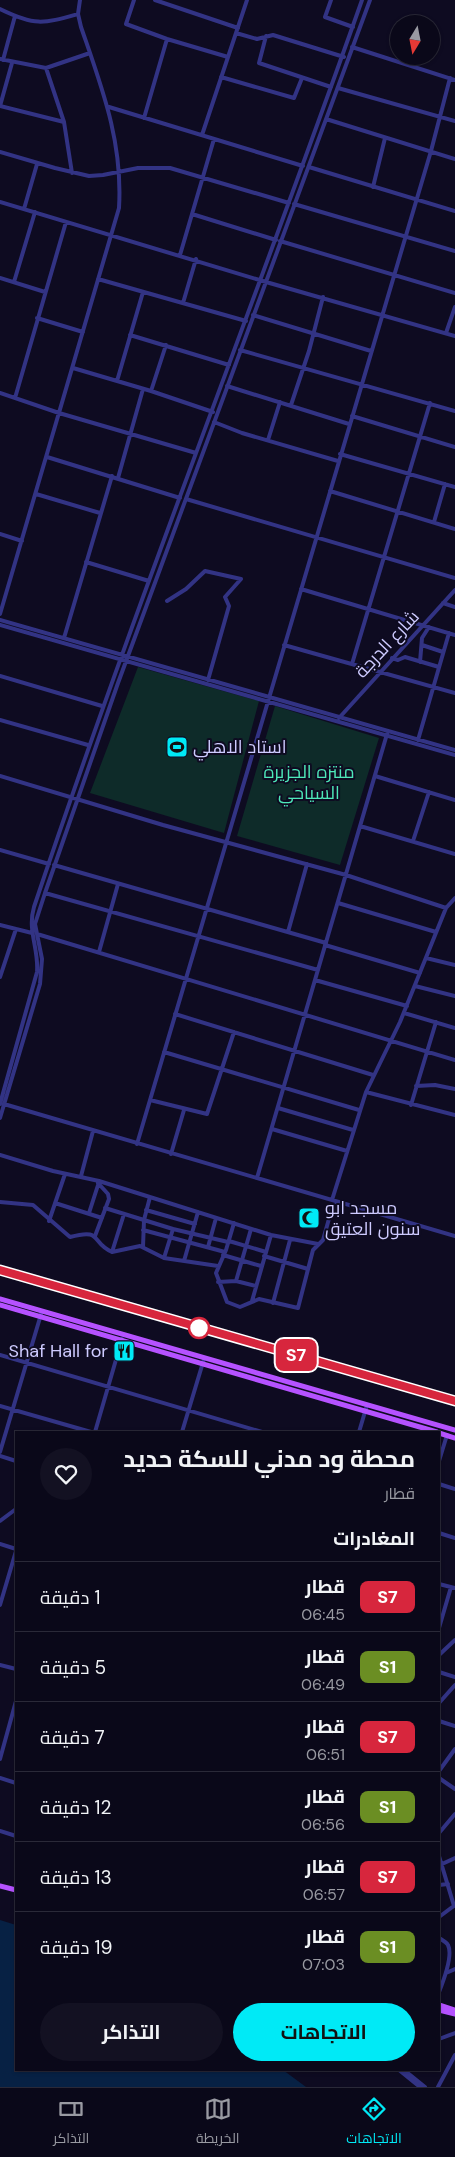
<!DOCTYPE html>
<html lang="ar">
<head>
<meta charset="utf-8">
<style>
	body { margin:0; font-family:"DM Sans",Cairo,sans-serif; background:#131122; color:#f1f3f6; direction:rtl; height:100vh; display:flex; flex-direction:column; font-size:19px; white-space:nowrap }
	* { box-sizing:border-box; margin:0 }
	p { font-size:16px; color:#999aa2 }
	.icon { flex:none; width:28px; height:28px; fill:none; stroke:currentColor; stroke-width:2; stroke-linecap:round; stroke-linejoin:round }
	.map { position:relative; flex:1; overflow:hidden; direction:ltr }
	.details { position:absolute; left:15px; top:1431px; width:425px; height:640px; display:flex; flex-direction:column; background:#0a0819; border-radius:0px; box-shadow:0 1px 4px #0004,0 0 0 1px #2a2938; direction:rtl }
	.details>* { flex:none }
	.badge { padding:0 10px; border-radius:8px; font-size:18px; line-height:32px }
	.needle { width:32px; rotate:190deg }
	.buttons { position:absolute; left:390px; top:15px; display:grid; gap:10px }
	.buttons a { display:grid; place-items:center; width:50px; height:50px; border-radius:50%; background:#0a0819; box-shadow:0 1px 4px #0004,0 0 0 1px #2a2938; font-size:25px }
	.map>.badge { position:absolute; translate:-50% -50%; box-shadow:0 0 0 2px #fff }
	h2 { padding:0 25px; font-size:19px; line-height:45px }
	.round { display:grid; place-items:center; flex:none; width:52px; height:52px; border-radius:26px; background:#131122 }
	.summary { display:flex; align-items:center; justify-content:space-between; height:85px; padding:0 25px }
	h1 { font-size:24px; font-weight:700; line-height:38px }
	.button { display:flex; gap:10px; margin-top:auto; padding:10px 25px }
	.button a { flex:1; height:58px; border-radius:30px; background:#00eaf6; color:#111; font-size:20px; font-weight:700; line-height:58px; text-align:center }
	.button a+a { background:#131122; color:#f1f3f6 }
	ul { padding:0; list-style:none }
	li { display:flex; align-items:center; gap:15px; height:70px; padding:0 25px; border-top:1px solid #2a2938 }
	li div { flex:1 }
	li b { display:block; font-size:19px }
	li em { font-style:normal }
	li .badge { min-width:55px; font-weight:700; text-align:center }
	.dock { display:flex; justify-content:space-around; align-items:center; height:70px; border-top:1px solid #2a2938; background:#0a0819; font-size:14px; color:#999aa2 }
	.dock a { display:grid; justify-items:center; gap:2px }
	.dock .selected { color:#00eaf6 }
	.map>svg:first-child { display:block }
	.green { fill:#0e2b29 }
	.water { fill:#072144 }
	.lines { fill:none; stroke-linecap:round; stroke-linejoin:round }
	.minor { stroke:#323384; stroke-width:4 }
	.major { stroke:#b552ff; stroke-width:5 }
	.rail { stroke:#00eaf6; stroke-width:1; stroke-dasharray:8 6; stroke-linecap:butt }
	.line-casing { stroke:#fff; stroke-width:11 }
	.line { stroke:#d7263d; stroke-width:8 }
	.stop-dot { fill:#fff; stroke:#d7263d; stroke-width:2.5 }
	.labels { text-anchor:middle; stroke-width:4; stroke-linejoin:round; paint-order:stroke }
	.street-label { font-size:18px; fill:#cecbff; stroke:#0e0b21 }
	.poi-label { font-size:18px; fill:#cecbff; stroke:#0e0b21; text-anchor:start }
	.park-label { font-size:18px; fill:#4ee8b9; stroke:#0e0b21 }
</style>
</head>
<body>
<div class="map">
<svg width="455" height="2087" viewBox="0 0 455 2087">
	<rect width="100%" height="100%" fill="#0e0b21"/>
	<path class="green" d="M138 667 259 701 224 833 90 793Z
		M275 706 379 738 340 865 237 836Z"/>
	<path class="water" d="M0 1920 16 1925V2070H283L306 2087H0Z"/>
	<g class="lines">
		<path class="minor" d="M134 0 126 24 167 39 228 57
			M155 0 238 28
			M331 0 325 17 353 27
			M0 9C35 26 42 24 78 14
			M236 33 257 39 273 35 344 57
			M266 36 259 63 331 87
			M352 47 455 80
			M0 59 46 68 90 53
			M3 60 15 16
			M46 68 64 122 72 173
			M221 77 294 98 302 78
			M338 88 455 121
			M0 106 64 122
			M0 106 12 63
			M109 107 303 166
			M144 118 167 39
			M326 119 455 159
			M202 135 247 0
			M0 152 55 168 89 176 103 175 138 168H170L289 203
			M309 167 455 211
			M373 187 385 138
			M0 202 266 282 455 336
			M294 204 455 251
			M24 209 37 164
			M192 214 276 240
			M280 241 455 293
			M180 255 214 139
			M0 278 45 292
			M98 279 246 321
			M14 282 35 212
			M183 303 196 259
			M253 315 371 351
			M37 318 83 332
			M446 333 455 307
			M130 335 229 365
			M240 350 455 411
			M73 368 151 391 213 412
			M117 381 143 292
			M227 386 349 424
			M151 391 166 345
			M0 393 59 413 196 453
			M15 398 66 222
			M291 405 309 351 323 297
			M352 416 455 447
			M214 422 242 433 338 461
			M268 440 280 402
			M340 454 455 487
			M47 457 180 498
			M118 478 143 389
			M330 491 455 529
			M36 494 100 513
			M186 499 455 578
			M434 522 445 484
			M0 534 22 541
			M86 562 149 581
			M301 589 455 635
			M167 601 186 589 205 571 241 579 225 597 229 606 208 680
			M443 603 455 607
			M0 614 119 208C123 142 102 88 81 27L78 14 80 0
			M0 620 455 750
			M0 625 455 755
			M64 638 112 476
			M284 645 455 693
			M422 645 443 652
			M392 658 398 660 405 657 439 667
			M420 662 422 638 429 627
			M352 664 430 403
			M0 676 102 706
			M339 718 455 590
			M0 720 88 745
			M418 740 449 633
			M0 776 163 825 346 875 446 908
			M375 776 455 800
			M360 826 455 854
			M413 841 429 792
			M0 850 49 864
			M54 865 326 943
			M45 893 318 970
			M338 903 436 932
			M0 925 32 933
			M288 932 307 864
			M37 934 455 1060
			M325 945 420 973
			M99 952 118 884
			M426 958 455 965
			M0 977 16 929
			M315 980 407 1006
			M415 986 455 996
			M404 1013 455 1028
			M175 1014 373 1075
			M164 1052 359 1110
			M416 1086 435 1085 455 1089
			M366 1092 455 1115
			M150 1100 207 1114 234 1032
			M0 1104 37 972C39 948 27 931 34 907 136 602 255 303 362 0
			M4 1104 455 1236
			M411 1105 436 1022
			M278 1108 353 1130
			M0 1118 40 984 42 959 35 924 45 893 118 683 370 0
			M272 1129 347 1151
			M137 1144 431 151 450 78
			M171 1154 184 1110
			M0 1155 53 1171 99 1181 271 1235 318 1244
			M81 1176 93 1131
			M257 1178 387 734
			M332 1200 366 1092 400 1022 446 908 455 898
			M0 1202 33 1205 70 1237C103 1228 90 1242 112 1252L140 1246 164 1258 218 1266
			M55 1203 102 1218
			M105 1208 173 1229 228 1242
			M146 1210 195 1224
			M89 1213 99 1182
			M49 1221 65 1174
			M234 1223 226 1250 216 1273 227 1302 240 1307 259 1299 298 1308 313 1250 323 1240 334 1201
			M143 1230 225 1252
			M95 1236 109 1199 108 1194 98 1183
			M229 1241 266 1252
			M143 1247 144 1220 150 1197
			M208 1247 216 1218
			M112 1252 124 1214
			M223 1255 261 1266
			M264 1256 308 1269
			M164 1258 173 1229
			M184 1261 198 1212
			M236 1281 251 1229
			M218 1282 236 1281 256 1286
			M252 1301 271 1235
			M273 1303 290 1240
			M0 1355 262 1432
			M0 1406 91 1432
			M95 1432 122 1339
			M182 1432 204 1359
			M359 1432 367 1405
			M0 1452 42 1311
			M0 1456 16 1461
			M439 1461 447 1435
			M439 1484 455 1489
			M0 1521 16 1509
			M439 1533 455 1538
			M0 1544 16 1549
			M439 1584 455 1588
			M0 1605 16 1551
			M439 1628 451 1587
			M439 1655 455 1640
			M0 1665 16 1669
			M439 1672 455 1677
			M439 1703 455 1685
			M439 1721 455 1726
			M0 1759 16 1701
			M439 1771 455 1749
			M0 1778 16 1783
			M439 1778 455 1789
			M0 1831 16 1836
			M439 1833 455 1814
			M439 1856 454 1906
			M442 1864 455 1858
			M439 1885 448 1884
			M439 1917 455 1905
			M439 1938C442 1940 446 1942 448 1945 453 1955 443 1982 439 1992
			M446 1973 455 1969
			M439 2039 455 2033
			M399 2070 420 2087
			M404 2070 425 2087
			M438 2087 455 2055"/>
		<path class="major" d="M0 1299 455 1430
			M0 1305 437 1432
			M439 1433 455 1438
			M0 1886 16 1890
			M439 2005 455 2010
			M439 2010 455 2014"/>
		<path class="rail" d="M0 1270 455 1401"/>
	</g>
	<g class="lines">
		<g class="line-casing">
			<path id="line" d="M0 1270 455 1401"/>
		</g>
		<use href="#line" class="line"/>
	</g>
	<defs>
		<g id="stadium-square" transform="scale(1.125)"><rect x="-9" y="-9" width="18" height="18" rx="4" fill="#00eaf6" stroke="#0e0b21"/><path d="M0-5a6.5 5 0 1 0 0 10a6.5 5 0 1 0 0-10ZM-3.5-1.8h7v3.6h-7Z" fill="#111"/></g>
		<g id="mosque-square" transform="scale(1.125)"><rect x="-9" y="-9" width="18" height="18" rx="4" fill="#00eaf6" stroke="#0e0b21"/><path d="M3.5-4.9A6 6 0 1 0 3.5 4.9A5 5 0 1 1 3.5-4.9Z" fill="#111"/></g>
		<g id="restaurant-square" transform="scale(1.125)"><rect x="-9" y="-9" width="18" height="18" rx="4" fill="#00eaf6" stroke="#0e0b21"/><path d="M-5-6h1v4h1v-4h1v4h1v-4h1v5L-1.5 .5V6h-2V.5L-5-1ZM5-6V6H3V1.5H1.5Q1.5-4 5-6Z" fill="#111"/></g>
	</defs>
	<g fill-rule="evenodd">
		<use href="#stadium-square" x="177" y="747"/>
		<use href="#mosque-square" x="309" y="1218"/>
		<use href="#restaurant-square" x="124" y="1351"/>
	</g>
	<circle class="stop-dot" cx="199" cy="1328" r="10"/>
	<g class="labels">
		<g class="street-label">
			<text transform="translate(387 644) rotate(-47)" y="6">شارع الدرجة</text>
		</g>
		<g class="poi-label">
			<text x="193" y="753">استاد الاهلي</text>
			<text x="325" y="1214">مسجد ابو<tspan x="325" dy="21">سنون العتيق</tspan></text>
			<text x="108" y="1357" text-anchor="end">Shaf Hall for</text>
		</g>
		<g class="park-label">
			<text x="309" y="778">منتزه الجزيرة<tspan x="309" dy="21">السياحي</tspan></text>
		</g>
	</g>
</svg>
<div class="buttons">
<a><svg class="needle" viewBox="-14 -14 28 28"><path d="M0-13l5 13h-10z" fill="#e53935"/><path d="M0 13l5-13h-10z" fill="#999aa2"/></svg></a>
</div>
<b class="badge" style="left:296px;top:1355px;background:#d7263d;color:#fff">S7</b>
<section class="details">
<div class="summary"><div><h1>محطة ود مدني للسكة حديد</h1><p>قطار</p></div><a class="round"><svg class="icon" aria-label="heart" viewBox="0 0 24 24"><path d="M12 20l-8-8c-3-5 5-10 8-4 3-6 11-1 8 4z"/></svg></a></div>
<h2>المغادرات</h2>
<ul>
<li><span class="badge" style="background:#d7263d;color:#fff">S7</span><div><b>قطار</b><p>06:45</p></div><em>1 دقيقة</em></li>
<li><span class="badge" style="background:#6b8e23;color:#fff">S1</span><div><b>قطار</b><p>06:49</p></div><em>5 دقيقة</em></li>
<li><span class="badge" style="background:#d7263d;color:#fff">S7</span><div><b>قطار</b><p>06:51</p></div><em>7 دقيقة</em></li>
<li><span class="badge" style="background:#6b8e23;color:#fff">S1</span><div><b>قطار</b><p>06:56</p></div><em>12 دقيقة</em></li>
<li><span class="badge" style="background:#d7263d;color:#fff">S7</span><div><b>قطار</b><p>06:57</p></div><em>13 دقيقة</em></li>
<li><span class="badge" style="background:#6b8e23;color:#fff">S1</span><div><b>قطار</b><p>07:03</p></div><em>19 دقيقة</em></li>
</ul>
<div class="button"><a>الاتجاهات</a><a>التذاكر</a></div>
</section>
</div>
<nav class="dock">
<a class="selected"><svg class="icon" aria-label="directions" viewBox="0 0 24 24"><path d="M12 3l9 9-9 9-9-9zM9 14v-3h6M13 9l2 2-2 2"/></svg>الاتجاهات</a>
<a><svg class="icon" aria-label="map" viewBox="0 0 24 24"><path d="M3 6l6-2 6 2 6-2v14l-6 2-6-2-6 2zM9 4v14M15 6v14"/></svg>الخريطة</a>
<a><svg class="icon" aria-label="tickets" viewBox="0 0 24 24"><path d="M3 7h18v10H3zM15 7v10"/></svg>التذاكر</a>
</nav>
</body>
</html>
